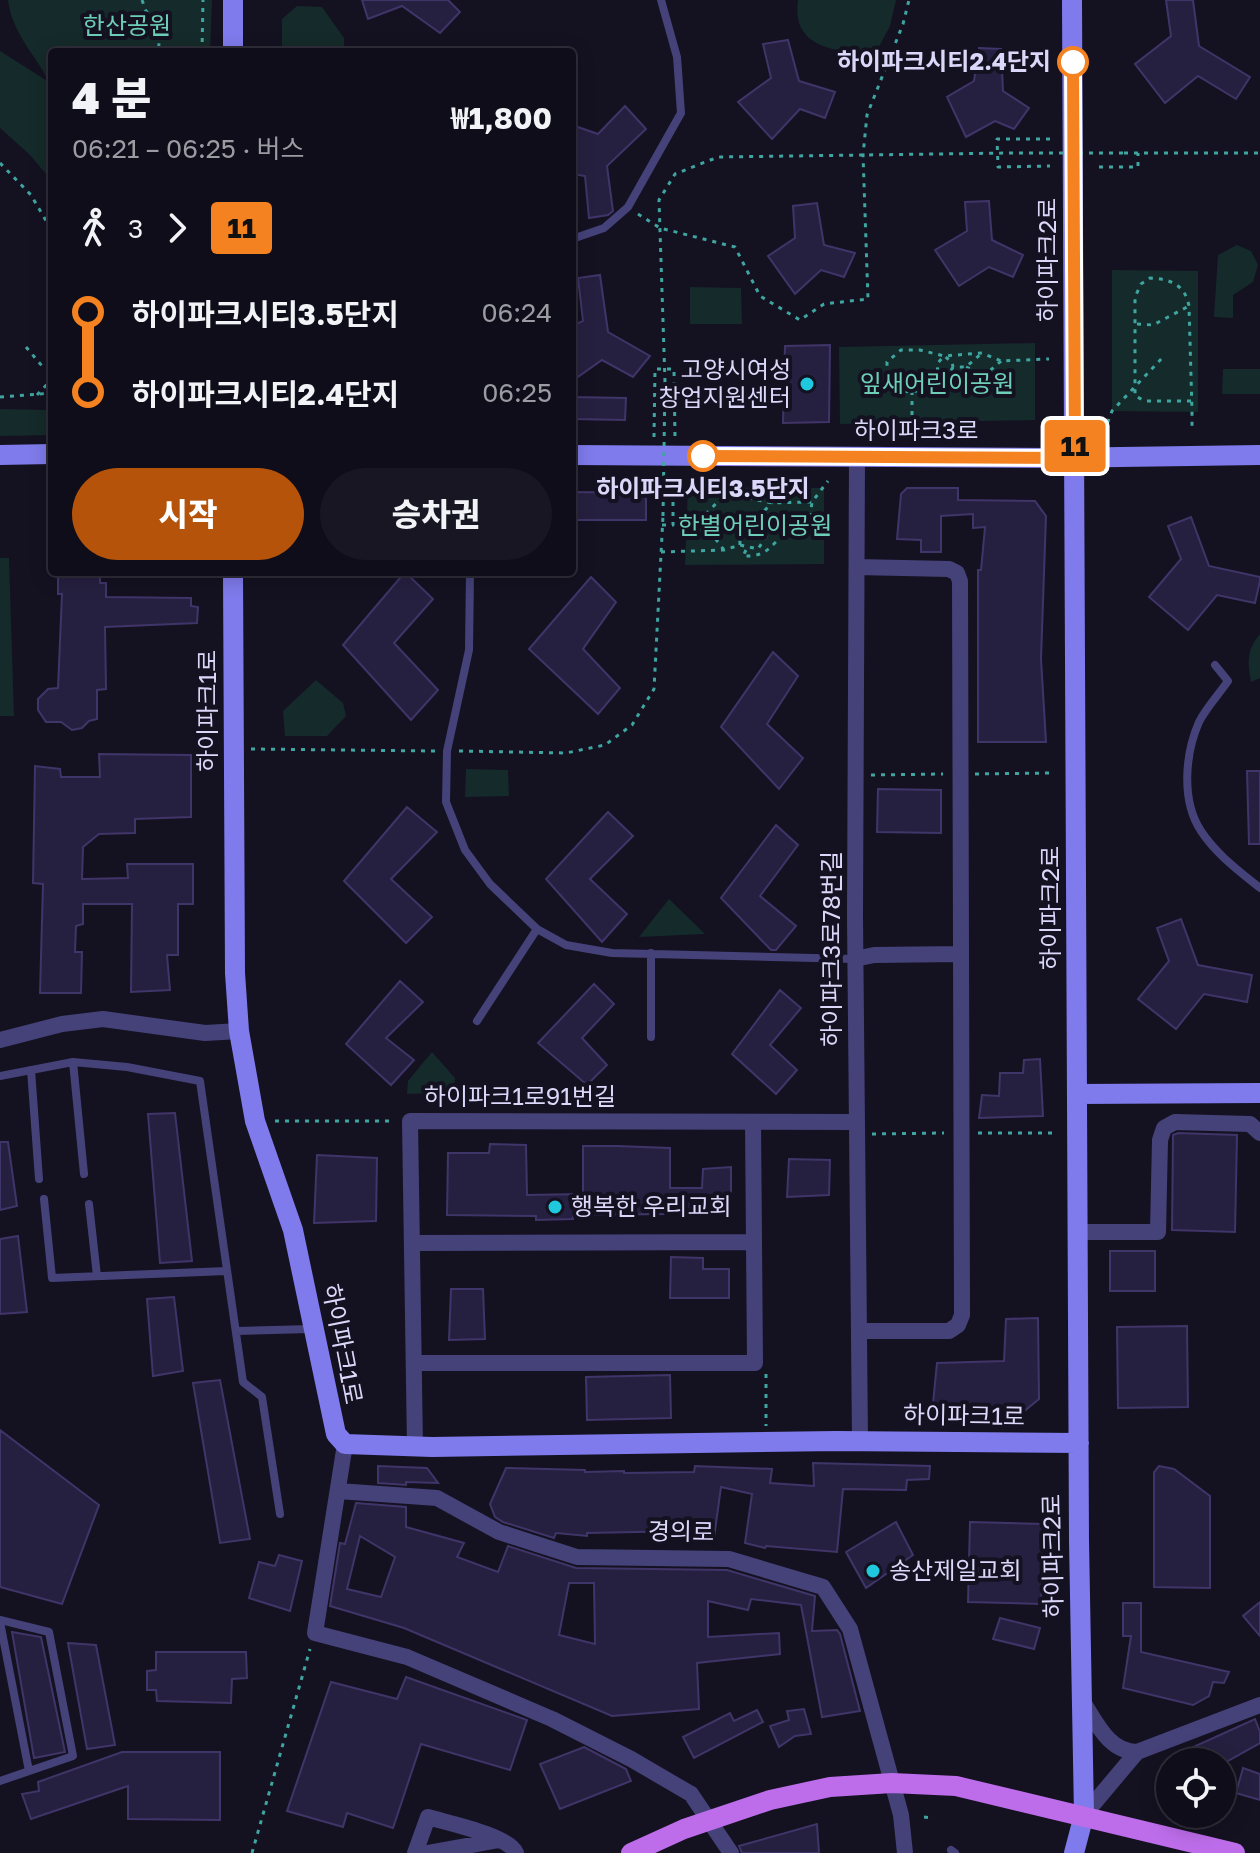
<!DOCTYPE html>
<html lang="ko">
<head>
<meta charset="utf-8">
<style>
	body { margin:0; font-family:"Golos Text","Noto Sans KR",sans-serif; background:#181622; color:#f1f3f6; height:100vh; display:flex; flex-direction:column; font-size:30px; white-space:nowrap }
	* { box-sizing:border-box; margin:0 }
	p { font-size:26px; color:#9b9ca2 }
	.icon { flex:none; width:44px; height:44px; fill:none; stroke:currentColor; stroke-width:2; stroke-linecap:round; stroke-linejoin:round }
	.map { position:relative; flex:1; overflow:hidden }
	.drawer { position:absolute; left:48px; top:48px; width:528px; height:528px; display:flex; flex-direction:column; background:#0f0d19; border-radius:8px; box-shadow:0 4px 20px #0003,0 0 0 2px #2f2d38 }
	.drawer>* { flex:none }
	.badge { padding:0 16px; border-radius:6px; font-size:28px; line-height:52px }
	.buttons { position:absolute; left:1156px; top:1748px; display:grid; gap:16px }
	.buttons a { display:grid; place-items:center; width:80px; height:80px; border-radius:50%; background:#0f0d19; box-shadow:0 4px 20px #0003,0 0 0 2px #2f2d38; font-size:40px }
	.map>.badge { position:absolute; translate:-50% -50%; box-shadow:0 0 0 4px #fff }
	.legs { display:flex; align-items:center; gap:12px; height:88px; padding:0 24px; font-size:26px }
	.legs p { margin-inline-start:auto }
	.summary { display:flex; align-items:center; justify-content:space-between; height:136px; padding:0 24px }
	h1 { font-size:44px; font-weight:800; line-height:60px }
	.action { display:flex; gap:16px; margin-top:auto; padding:16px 24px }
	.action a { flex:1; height:92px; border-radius:48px; background:#b45309; color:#fff; font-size:32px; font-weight:800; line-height:92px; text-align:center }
	.action a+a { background:#181622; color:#f1f3f6 }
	ul { padding:0 24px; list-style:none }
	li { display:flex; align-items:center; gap:28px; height:80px; font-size:30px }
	li i { display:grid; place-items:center; width:12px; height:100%; margin:0 10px; background:currentColor }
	li i::after { content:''; width:20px; height:20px; margin:-10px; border:6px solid; border-radius:50%; background:#0f0d19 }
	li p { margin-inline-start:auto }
	li:first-child i { background:linear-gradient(#0000 50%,currentColor 0) }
	li:last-child i { background:linear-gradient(currentColor 50%,#0000 0) }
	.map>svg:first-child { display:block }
	.green { fill:#152a2a }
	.building { fill:#262040; stroke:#403568; stroke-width:2; fill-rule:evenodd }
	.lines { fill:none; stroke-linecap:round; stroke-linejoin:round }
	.path { stroke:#3fa5a0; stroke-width:3; stroke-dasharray:4 6; stroke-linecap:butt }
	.lane { stroke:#45427a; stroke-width:8 }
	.street { stroke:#45427a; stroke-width:16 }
	.secondary { stroke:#7f7bec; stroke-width:20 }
	.primary { stroke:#bd6dea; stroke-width:20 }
	.path-bridge { stroke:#3fa5a0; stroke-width:3; stroke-dasharray:4 6; stroke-linecap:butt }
	.line-1-casing { stroke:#fff; stroke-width:18 }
	.line-1 { stroke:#f58220; stroke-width:12 }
	.stop-1-dot { fill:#fff; stroke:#f58220; stroke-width:4 }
	.poi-dot { fill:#1fc8dd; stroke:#141121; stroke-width:3 }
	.labels { text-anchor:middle; stroke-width:8; stroke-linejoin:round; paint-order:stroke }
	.park-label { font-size:24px; fill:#6dcfb8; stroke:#141121 }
	.stop-label { font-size:24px; font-weight:bold; fill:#dbd7f9; stroke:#141121; text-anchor:end }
	.street-label { font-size:24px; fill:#dbd7f9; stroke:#141121 }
	.poi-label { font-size:24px; fill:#dbd7f9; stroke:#141121; text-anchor:start }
</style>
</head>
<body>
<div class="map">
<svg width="1260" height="1853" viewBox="0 0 1260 1853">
	<rect width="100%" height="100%" fill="#141121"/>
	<path class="green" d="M8 0H212L210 52H52V181L29 154 0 128V51L49 82C35 54 12 33 8 0Z
		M798 0H896L890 26 874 56C838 50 791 50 798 0Z
		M297 6 322 7 344 38V52H282V19Z
		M1237 245 1251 251 1258 265 1253 282 1233 295V318L1214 317 1218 255Z
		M1112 270 1198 271V412L1112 411Z
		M690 287 741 288 742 324H690Z
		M1035 343V420L840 424 839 347Z
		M1223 369H1260V394H1222Z
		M0 409 52 410V435L0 436Z
		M688 487 824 488V564L685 565Z
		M0 558H9L14 716H0Z
		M1260 634V678L1251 682C1247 662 1247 649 1260 634Z
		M316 680 343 703 346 716 327 736H285L283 711Z
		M466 769 508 770 509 796 465 797Z
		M669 899 705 934 639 937Z
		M432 1052 455 1078 454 1092 407 1094 408 1081Z"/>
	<path class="building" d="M362 0H448L460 12 440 33 402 6 368 19Z
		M1166 0H1193L1199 46 1250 77 1236 99 1198 76 1165 103 1135 64 1171 36Z
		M788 40 799 81 835 92 825 118 800 109 772 139 738 102 771 78 763 44Z
		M979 48 1001 49 1003 91 1029 108 1014 129 995 121 966 137 947 97 974 81Z
		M625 106 646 129 607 166 613 211 608 215 589 218 585 176 572 174V125L598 134Z
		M989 201 992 240 1023 255 1013 277 989 267 959 286 935 250 967 231 965 202Z
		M817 203 824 245 855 253 844 277 821 270 795 294 768 256 795 238 793 206Z
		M600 275 608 332 650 356 633 377 602 360 572 381V326L583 321 578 278Z
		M830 345 829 422 783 423 785 346Z
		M572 397 626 398 625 420 572 419Z
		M907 488H958V500L1035 501 1046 516 1041 659 1046 742H978V570H981L985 527 973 528V514L941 516V552H921V540L897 539 901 494Z
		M574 492 646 493V520H573Z
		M1191 517 1209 566 1260 577V581L1255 603 1217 595 1188 630 1149 597 1181 559 1168 526Z
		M58 572H100V583H106V597L191 598V606L198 607 197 623 105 627 106 689 97 690V719L89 721 82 728 72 730 61 722H46L38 710V699L48 689 58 688 62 594H58Z
		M405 572 433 599 394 643 438 690 411 720 343 645Z
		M591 577 616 602 583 649 620 688 598 714 529 649Z
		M773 652 798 676 767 724 803 758 779 789 721 727Z
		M99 754 191 755V817L135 819V833L99 834 83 847 82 879 128 878 127 864H193V904H178V955H167L170 990 131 992 132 904H83V924L76 926 75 952H82L81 993H40L43 884 33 883 35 766 60 769 61 777H100Z
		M1247 771H1260V844H1249Z
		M878 789 941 790V833L877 832Z
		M407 807 437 832 391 879 432 917 406 943 344 881Z
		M608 812 633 836 590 879 627 914 602 942 546 879Z
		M776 825 798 845 760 896 796 926 776 950H771L721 898Z
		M1181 919 1198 965 1252 975 1247 1002 1204 994 1176 1029 1138 999 1169 961 1157 928Z
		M400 981 423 1002 386 1038 414 1060 391 1085 346 1044Z
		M594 984 614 1004 582 1038 607 1065 587 1085 538 1043Z
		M780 990 801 1008 770 1045 797 1070 776 1094 732 1054Z
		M1040 1059 1043 1116 979 1118 982 1095 999 1096 1000 1073H1023L1024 1060Z
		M175 1113 192 1261 160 1263 148 1114Z
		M1178 1133 1237 1135 1235 1232 1172 1230 1173 1135Z
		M0 1142H8L17 1206 0 1210Z
		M490 1144 526 1145 527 1195 583 1194V1146H617L670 1148V1188H702L703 1169 731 1167V1200L716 1210 670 1211V1214L573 1215V1219L536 1220V1216L447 1215 448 1153H489Z
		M317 1155 377 1158 376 1221 314 1223Z
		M789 1159 830 1160 829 1195 787 1197Z
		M18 1236 27 1312 0 1314V1239Z
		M1110 1251H1155V1291H1110Z
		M671 1257 703 1258V1269H729V1298H670Z
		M451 1289H483L485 1339 449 1340Z
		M174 1297 183 1371 153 1376 147 1299Z
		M1038 1318 1039 1399 1022 1413H932L937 1363 1004 1361 1006 1319Z
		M1187 1326 1188 1407 1118 1408 1117 1327Z
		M670 1375 671 1418 587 1420 586 1377Z
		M220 1380 250 1539 220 1543 193 1383Z
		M0 1430 99 1505 62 1604 0 1587Z
		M813 1463 930 1466 929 1479 907 1480 906 1490 843 1489 837 1552 766 1546 765 1548 745 1543 752 1494 721 1487 714 1538 686 1534 687 1531 587 1533V1536L556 1533 554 1538 503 1522 495 1517 490 1504 506 1468 585 1470V1472L624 1471V1473L694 1472 695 1466 772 1469 770 1483 814 1486Z
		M378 1466 427 1468 438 1483 406 1482V1485L378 1483Z
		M1159 1466 1174 1469 1210 1496V1588L1154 1587V1472Z
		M356 1503 406 1507V1527L464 1543 457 1557 498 1572 508 1546 576 1568 727 1570 815 1596 812 1631 837 1630 840 1634 860 1711 822 1717 801 1605 751 1599 748 1610 708 1601V1637L779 1633 780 1654 697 1663 699 1709 612 1716 404 1628 330 1606 340 1543 345 1544ZM360 1536 395 1557 381 1597 347 1589ZM569 1583H594L595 1644 559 1635Z
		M896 1522 913 1555 866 1588 846 1552Z
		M970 1522 1043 1524 1041 1604 968 1602Z
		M279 1555 302 1561 290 1611 249 1598 259 1562 275 1566Z
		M1260 1602V1636L1243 1616Z
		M1123 1603H1141V1652L1229 1672 1224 1683 1213 1682 1209 1696 1193 1705 1123 1688 1131 1636H1123Z
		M1000 1618 1040 1628 1034 1649 993 1639Z
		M12 1632 41 1637 65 1752 34 1758Z
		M68 1643 96 1645 115 1745 87 1749Z
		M156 1652H246L247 1678 232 1679 231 1703 157 1701 156 1690H147V1671L156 1670Z
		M406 1677 527 1720 510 1770 421 1744 393 1828 347 1813 343 1827 287 1811 331 1682 397 1699Z
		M804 1709 811 1734 795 1736 779 1747 770 1726 789 1720 787 1711Z
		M757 1710 763 1722 694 1758 683 1737 730 1713 734 1721Z
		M1255 1719 1260 1732V1743L1226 1762H1178L1191 1748Z
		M584 1747 626 1769 631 1781 560 1809 540 1764Z
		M122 1752H220V1820L128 1819V1786L31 1819 22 1794 39 1791 38 1782Z
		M1243 1768 1260 1774V1800L1236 1793Z
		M817 1824 819 1853H742L739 1846Z"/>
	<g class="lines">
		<path class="path" d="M142 0 146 11 161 27 158 52
			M202 52 203 0
			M1050 139H997L998 167 1050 166
			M1124 153H1260
			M0 163 31 195 52 231
			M1099 167H1138V153
			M638 214 660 228 735 247 760 296 800 320 824 304 868 299 863 155 867 115 903 24 909 0
			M1137 324 1153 325 1189 306
			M48 329 52 333
			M26 347 42 366H52
			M1001 361 985 375 945 382 918 391 901 392 887 380V362L901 350H920L944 356 982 353 1001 361 1049 359
			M953 367 945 382 938 373 937 364 944 356 952 362 953 367H966L982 353
			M966 367 984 375
			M665 382 659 200 675 174 718 157 1009 153
			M37 395 52 379
			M0 397 52 393
			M1191 401H1145L1135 396V297L1141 284 1150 278C1171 279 1185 285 1189 306L1192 412V429
			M1104 432 1112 411 1164 356
			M912 435V391
			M654 437 655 369H674L675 437
			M662 525H673V476
			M740 545C739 528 748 523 764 521
			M724 550 709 530 708 512 723 496H739L772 503 812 502
			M746 550 743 556C768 557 771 545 788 530L799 531 810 518 812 502 828 481
			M661 552 724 550 740 545 758 549 766 537 763 512 772 503
			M251 749 435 751
			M459 751 566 753 605 745 632 725 654 689 663 516
			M975 774 1051 773
			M871 775 943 774
			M275 1121H391
			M978 1133H1056
			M872 1134 944 1133
			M766 1374V1426
			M924 1817 934 1818
			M252 1853 310 1649"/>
		<path class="lane" d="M572 239 604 228 628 207 681 113 677 57 661 0
			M470 572 469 650 447 751 446 802 465 850 490 884 537 929 566 945 612 953 855 959
			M1215 665 1228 681C1219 694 1206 708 1199 722 1185 754 1181 801 1201 831 1216 854 1239 871 1260 888
			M651 953V1037
			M477 1021 537 929
			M73 1062 84 1174
			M31 1070 39 1179
			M0 1076 73 1062 127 1067 200 1081 243 1382 262 1397 280 1514
			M44 1199 52 1278 227 1271
			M89 1204 97 1276
			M236 1331 311 1329
			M0 1620 49 1632 73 1756 0 1781
			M0 1622 29 1771
			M951 1850 955 1853"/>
		<path class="street" d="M857 457 855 917 860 1441
			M857 567 949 569 957 573 960 581 962 1315 958 1325 949 1331H860
			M855 959 874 955 960 954
			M0 1040 62 1024 103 1019 205 1033 239 1031
			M1078 1232H1158L1160 1140 1164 1128 1175 1122 1250 1124 1260 1133
			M413 1243 754 1242
			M414 1363H755L753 1122
			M345 1444 315 1633 407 1657 552 1719 631 1759 691 1794 731 1853
			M415 1447 410 1121 856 1122
			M338 1491 437 1498 499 1532 577 1557 729 1559 823 1587 850 1629 901 1815 905 1853
			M1081 1699C1096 1721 1108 1752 1137 1752L1260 1705
			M1084 1815 1137 1752
			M415 1853 428 1817C448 1823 508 1835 516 1853
			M427 1853 499 1840"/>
		<path class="secondary" d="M233 0V52
			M1072 0 1079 1541 1084 1815 1074 1853
			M0 455 52 454
			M572 455 1051 458 1260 455
			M233 572 235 973 239 1031 255 1121 293 1230 336 1434 345 1444 432 1447 836 1441 1079 1443
			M1078 1094 1260 1093"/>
		<path class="primary" d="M631 1853 684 1829 770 1800 830 1787 892 1783 956 1786 1235 1853"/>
		<path class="path-bridge" d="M1009 153H1124
			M663 516 665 382"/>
	</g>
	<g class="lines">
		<g class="line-1-casing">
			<path id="line-1" d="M703 456 1075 458 1073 62"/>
		</g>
		<use href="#line-1" class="line-1"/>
	</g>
	<g class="stop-1-dot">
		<circle cx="1073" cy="62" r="14"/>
		<circle cx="703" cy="456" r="14"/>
	</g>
	<g class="poi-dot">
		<circle cx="807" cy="384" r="8"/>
		<circle cx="555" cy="1207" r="8"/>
		<circle cx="873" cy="1571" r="8"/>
	</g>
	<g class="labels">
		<g class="park-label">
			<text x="127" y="34">한산공원</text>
			<text x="937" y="392">잎새어린이공원</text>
			<text x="755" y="534">한별어린이공원</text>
		</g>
		<g class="stop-label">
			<text x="1051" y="70">하이파크시티2.4단지</text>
			<text x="703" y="497" text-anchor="middle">하이파크시티3.5단지</text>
		</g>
		<g class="street-label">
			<text transform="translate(1048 260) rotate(-90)" y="8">하이파크2로</text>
			<text x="916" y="439">하이파크3로</text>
			<text transform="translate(208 711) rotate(-90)" y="8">하이파크1로</text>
			<text transform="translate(1051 908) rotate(-90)" y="8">하이파크2로</text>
			<text transform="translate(832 949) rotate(-90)" y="8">하이파크3로78번길</text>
			<text x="520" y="1105">하이파크1로91번길</text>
			<text transform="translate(342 1344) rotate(79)" y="8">하이파크1로</text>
			<text transform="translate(964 1416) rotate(1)" y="8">하이파크1로</text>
			<text transform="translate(681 1532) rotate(1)" y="8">경의로</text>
			<text transform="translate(1053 1556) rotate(-91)" y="8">하이파크2로</text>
		</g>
		<g class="poi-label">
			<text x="791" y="378" text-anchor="end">고양시여성<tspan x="791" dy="28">창업지원센터</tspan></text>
			<text x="571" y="1215">행복한 우리교회</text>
			<text x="889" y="1579">송산제일교회</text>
		</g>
	</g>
</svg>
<div class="buttons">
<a><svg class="icon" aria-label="locate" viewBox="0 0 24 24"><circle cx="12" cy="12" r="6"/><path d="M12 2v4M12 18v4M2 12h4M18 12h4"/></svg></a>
</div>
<b class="badge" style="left:1075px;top:446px;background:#f58220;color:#111">11</b>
<section class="drawer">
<div class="summary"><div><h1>4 분</h1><p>06:21 – 06:25 · 버스</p></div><b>₩1,800</b></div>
<div class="legs"><svg class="icon" aria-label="walk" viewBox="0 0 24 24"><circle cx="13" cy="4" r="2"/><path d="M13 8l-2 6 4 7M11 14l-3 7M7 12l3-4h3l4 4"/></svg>3<svg class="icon" aria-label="forward" viewBox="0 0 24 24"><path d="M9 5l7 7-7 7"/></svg><b class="badge" style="background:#f58220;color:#111">11</b></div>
<ul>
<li><i style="color:#f58220"></i><b>하이파크시티3.5단지</b><p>06:24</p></li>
<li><i style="color:#f58220"></i><b>하이파크시티2.4단지</b><p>06:25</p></li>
</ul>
<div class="action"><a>시작</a><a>승차권</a></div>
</section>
</div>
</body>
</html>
